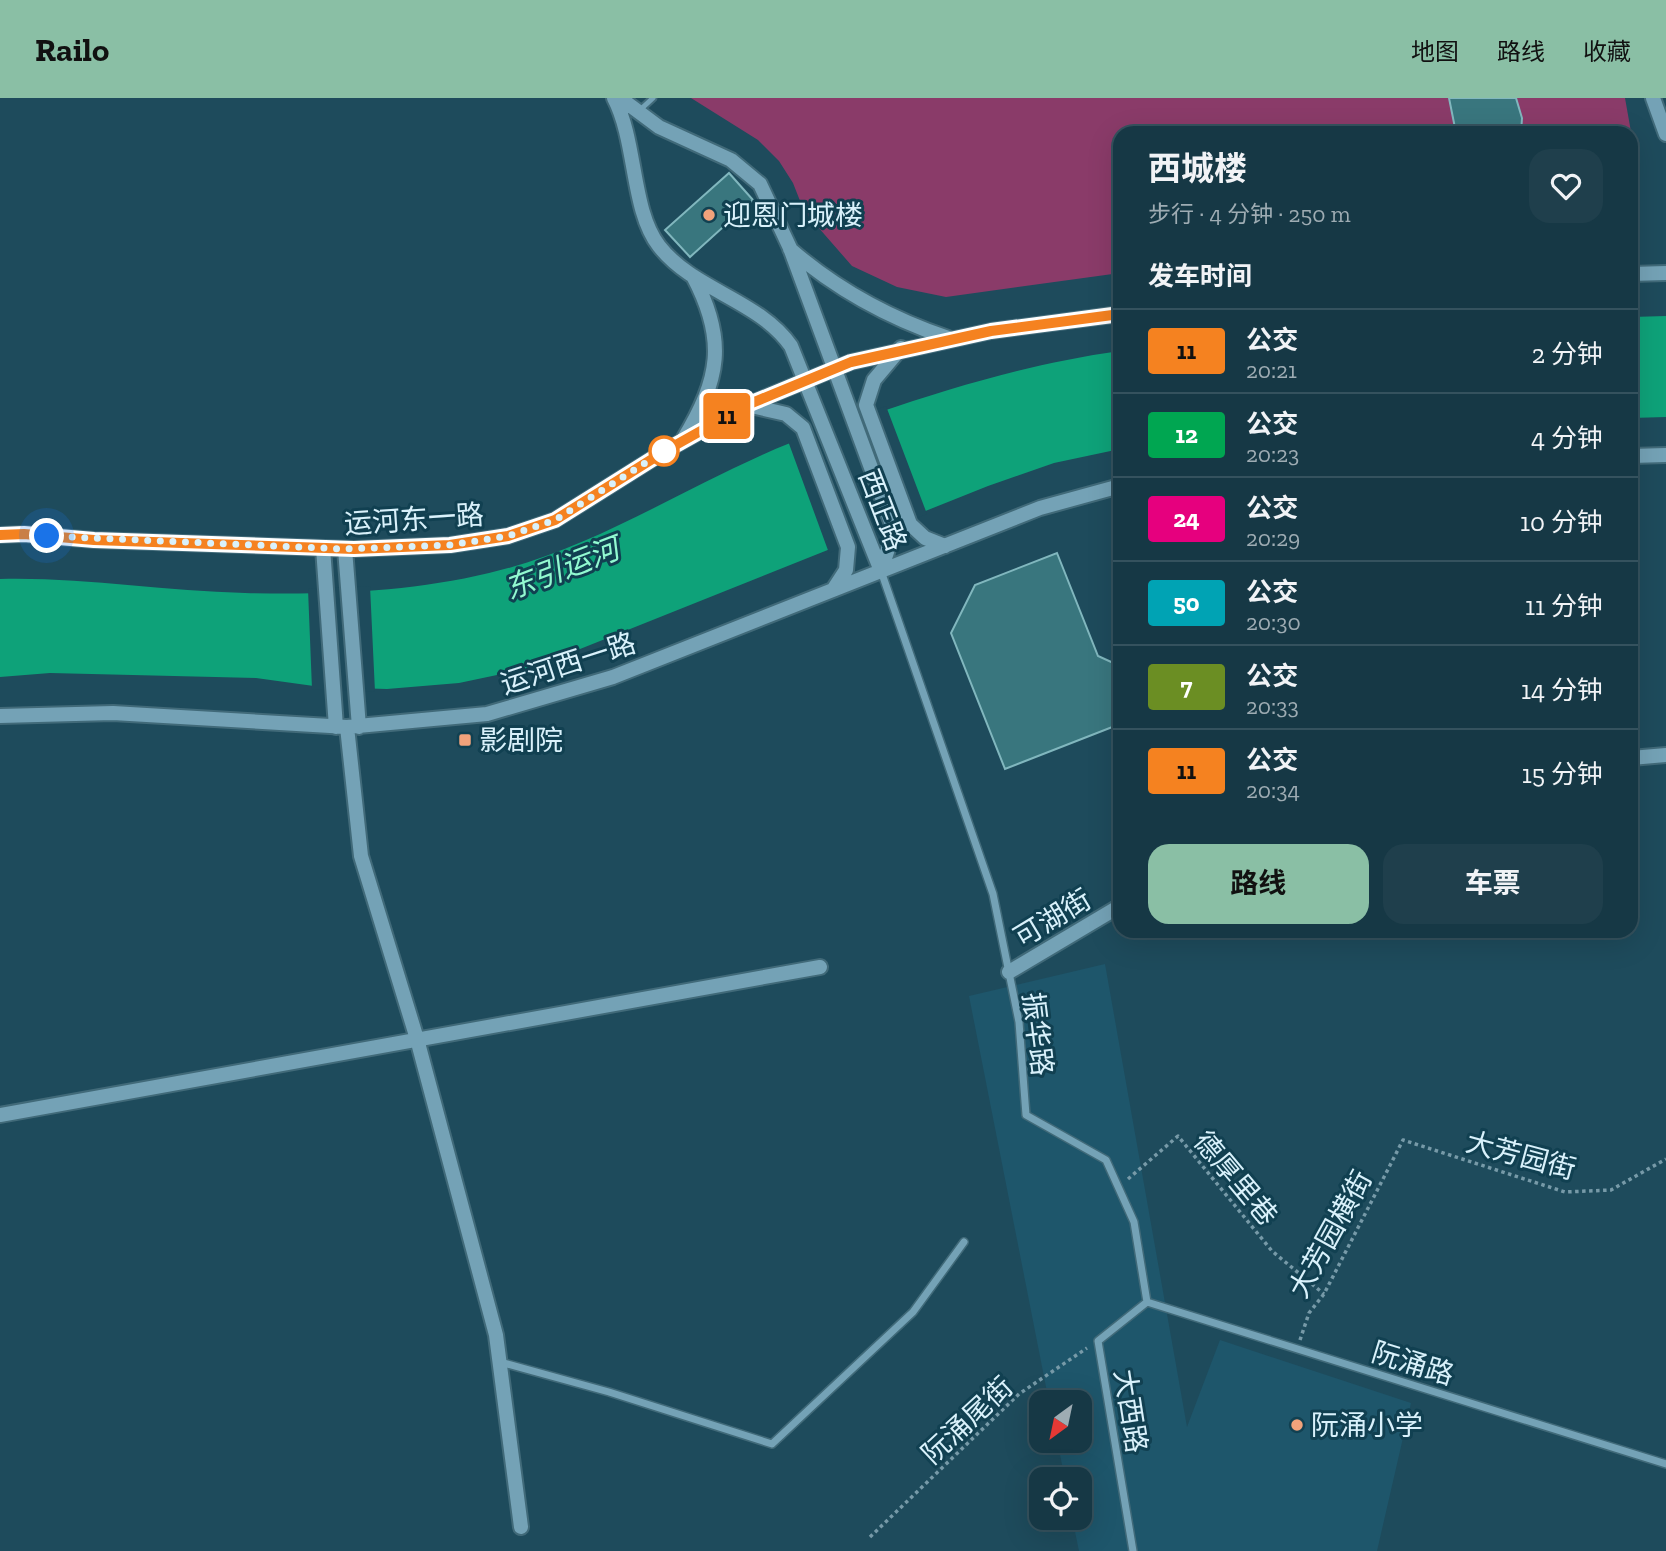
<!DOCTYPE html>
<html lang="zh">
<head>
<meta charset="utf-8">
<style>
	body { margin:0; font-family:"Zilla Slab","Noto Sans SC",serif; background:#1f3f4c; color:#f1f3f6; height:100vh; display:flex; flex-direction:column; font-size:26px; white-space:nowrap }
	* { box-sizing:border-box; margin:0 }
	p { font-size:23px; color:#9eacb3 }
	.icon { flex:none; width:38px; height:38px; fill:none; stroke:currentColor; stroke-width:2; stroke-linecap:round; stroke-linejoin:round }
	.map { position:relative; flex:1; overflow:hidden }
	.details { position:absolute; left:1113px; top:28px; width:525px; height:812px; display:flex; flex-direction:column; background:#163845; border-radius:21px; box-shadow:0 7px 28px #0002,0 0 0 2px #35525e }
	.details>* { flex:none }
	.badge { padding:0 14px; border-radius:5px; font-size:24px; line-height:46px }
	.needle { width:46px; rotate:213deg }
	.tools { position:absolute; left:1029px; top:1292px; display:grid; gap:14px }
	.tools a { display:grid; place-items:center; width:63px; height:63px; border-radius:14px; background:#163845; box-shadow:0 7px 28px #0002,0 0 0 2px #35525e; font-size:35px }
	.you { position:absolute; width:35px; height:35px; margin:-18px; border:5px solid #fff; border-radius:50%; background:#1a73e8; box-shadow:0 0 0 10px #1a73e833 }
	.map>.badge { position:absolute; translate:-50% -50%; box-shadow:0 0 0 4px #fff }
	h2 { padding:0 35px; font-size:26px; line-height:63px }
	.round { display:grid; place-items:center; flex:none; width:74px; height:74px; border-radius:21px; background:#1f3f4c }
	.summary { display:flex; align-items:center; justify-content:space-between; height:119px; padding:0 35px }
	h1 { font-size:33px; font-weight:700; line-height:52px }
	.primary-button { display:flex; gap:14px; margin-top:auto; padding:14px 35px }
	.primary-button a { flex:1; height:80px; border-radius:21px; background:#8abfa5; color:#111; font-size:28px; font-weight:700; line-height:80px; text-align:center }
	.primary-button a+a { background:#1f3f4c; color:#f1f3f6 }
	ul { padding:0; list-style:none }
	li { display:flex; align-items:center; gap:21px; height:84px; padding:0 35px; border-top:2px solid #35525e }
	li div { flex:1 }
	li b { display:block; font-size:26px }
	li em { font-style:normal }
	li .badge { min-width:77px; font-weight:700; text-align:center }
	header { display:flex; align-items:center; gap:42px; box-sizing:border-box; height:98px; padding:0 35px; background:#8abfa5; color:#111 }
	header strong { font-size:33px }
	nav { display:flex; gap:38px; margin-inline-start:auto; font-size:24px }
	.map>svg:first-child { display:block }
	.built { fill:#1e566b }
	.green { fill:#8a3b69 }
	.water { fill:#0ea279 }
	.pier { fill:#1e4b5c }
	.building { fill:#39767e; stroke:#81b7be; stroke-width:2 }
	.lines { fill:none; stroke-linecap:round; stroke-linejoin:round }
	.lane-casing { stroke:#416a79; stroke-width:9 }
	.street-casing { stroke:#416a79; stroke-width:10 }
	.secondary-casing { stroke:#416a79; stroke-width:18 }
	.path { stroke:#779aa8; stroke-width:3.5; stroke-dasharray:3.5 3.5; stroke-linecap:butt }
	.lane { stroke:#74a2b6; stroke-width:5 }
	.street { stroke:#74a2b6; stroke-width:7 }
	.secondary { stroke:#74a2b6; stroke-width:14 }
	.line-casing { stroke:#fff; stroke-width:16 }
	.line { stroke:#f58220; stroke-width:10 }
	.walk { stroke:#d9f1fb; stroke-width:7; stroke-dasharray:0 12.6 }
	.poi-dot { fill:#f1a27b; stroke:#114051; stroke-width:2.5 }
	.stop-dot { fill:#fff; stroke:#f58220; stroke-width:3.5 }
	.labels { text-anchor:middle; stroke-width:6; stroke-linejoin:round; paint-order:stroke }
	.poi-label { font-size:28px; fill:#d9f1fb; stroke:#114051; text-anchor:start }
	.street-label { font-size:28px; fill:#d9f1fb; stroke:#114051 }
	.water-label { font-size:30px; font-style:italic; fill:#92fad1; stroke:#114051 }
</style>
</head>
<body>
<header>
<strong>Railo</strong>
<nav><a>地图</a><a>路线</a><a>收藏</a></nav>
</header>
<div class="map">
<svg width="1666" height="1453" viewBox="0 0 1666 1453">
	<rect width="100%" height="100%" fill="#1e4b5c"/>
	<path class="built" d="M1105 866 1187 1329 1220 1242 1411 1305 1377 1453H1079L1072 1419H1080V1381H1065L1057 1342H1080V1304H1049L969 898Z"/>
	<path class="green" d="M691 0H1625L1636 62 1638 141 1631 142V35H1120V175L946 199 897 189 852 168 804 113 793 85 779 63 758 42Z"/>
	<path class="water" d="M1666 218V319L1631 320V219Z
		M1120 253V351L1054 365 988 388 535 569 459 585 387 591 321 589 256 580 50 575 0 579V481C82 479 163 493 245 495 326 497 410 494 489 475 588 452 670 398 762 357 799 340 839 328 877 315 960 287 1034 265 1120 253Z"/>
	<path class="pier" d="M886 308 927 416 829 455 788 343Z
		M370 488 375 594 312 591 308 491Z"/>
	<path class="building" d="M1449 0H1516L1522 20 1521 35H1456Z
		M729 75 753 102 690 159 665 132Z
		M1057 455 1098 558 1120 568V626L1005 671 951 535 975 487Z"/>
	<g class="lines">
		<g class="lane-casing">
			<path id="lane" d="M640 12 653 0"/>
		</g>
		<g class="street-casing">
			<path id="street" d="M881 473 993 796 1019 924 1026 1017 1106 1062 1134 1124 1147 1204
				M1147 1204 1666 1366
				M500 1264 609 1294 772 1346 913 1214 964 1144
				M1133 1453 1098 1243 1147 1204"/>
		</g>
		<g class="secondary-casing">
			<path id="secondary" d="M614 0C637 44 631 112 659 148 693 192 759 202 791 248L881 473
				M620 0 659 29 731 62 760 86 790 150 894 432 881 473
				M1653 0 1666 36
				M790 151C837 192 889 220 948 240
				M1631 176 1666 175
				M901 250 874 282 866 307 910 426 925 440 945 448
				M747 307 786 316 803 330 848 449 846 472 833 492
				M683 342C720 281 727 242 693 178
				M1631 358 1666 357
				M0 437 24 436 94 442 354 451 450 447 508 438 555 422 665 353 747 307 851 264 991 233 1120 216
				M323 450 336 629
				M345 451 359 629
				M0 618 113 615 347 629 487 616 613 579 1040 410 1120 388
				M347 629 361 758 417 941 496 1237 521 1429
				M1631 660 1666 657
				M1009 874 1120 808
				M0 1017 820 869"/>
		</g>
		<path class="path" d="M1128 1081 1178 1038 1272 1153 1324 1196
			M1300 1242 1309 1215 1324 1196 1403 1042 1565 1094 1611 1092 1666 1061
			M870 1439 1019 1296 1087 1250"/>
		<use href="#lane" class="lane"/>
		<use href="#street" class="street"/>
		<use href="#secondary" class="secondary"/>
	</g>
	<g class="lines">
		<g class="line-casing">
			<path id="line" d="M0 437 24 436 94 442 354 451 450 447 508 438 555 422 665 353 747 307 851 264 991 233 1120 216"/>
		</g>
		<use href="#line" class="line"/>
		<path class="walk" d="M47 438 345 451 450 447 508 438 555 422 664 353"/>
	</g>
	<g class="poi-dot">
		<circle cx="709" cy="117" r="7"/>
		<rect x="458" y="635" width="14" height="14" rx="3.5"/>
		<circle cx="1297" cy="1327" r="7"/>
	</g>
	<circle class="stop-dot" cx="664" cy="353" r="14"/>
	<g class="labels">
		<g class="poi-label">
			<text x="723" y="127">迎恩门城楼</text>
			<text x="479" y="652">影剧院</text>
			<text x="1311" y="1337">阮涌小学</text>
		</g>
		<g class="street-label">
			<text transform="translate(883 412) rotate(69)" y="10">西正路</text>
			<text transform="translate(414 421) rotate(-4)" y="10">运河东一路</text>
			<text transform="translate(568 565) rotate(-18)" y="10">运河西一路</text>
			<text transform="translate(1052 820) rotate(-31)" y="10">可湖街</text>
			<text transform="translate(1038 936) rotate(83)" y="10">振华路</text>
			<text transform="translate(1521 1057) rotate(15)" y="10">大芳园街</text>
			<text transform="translate(1236 1080) rotate(50)" y="10">德厚里巷</text>
			<text transform="translate(1330 1136) rotate(-61)" y="10">大芳园横街</text>
			<text transform="translate(1413 1265) rotate(17)" y="10">阮涌路</text>
			<text transform="translate(1131 1313) rotate(81)" y="10">大西路</text>
			<text transform="translate(967 1322) rotate(-43)" y="10">阮涌尾街</text>
		</g>
		<g class="water-label">
			<text transform="translate(562 471) rotate(-21)" y="10">东引运河</text>
		</g>
	</g>
</svg>
<div class="tools">
<a><svg class="needle" viewBox="-14 -14 28 28"><path d="M0-13l5 13h-10z" fill="#e53935"/><path d="M0 13l5-13h-10z" fill="#9eacb3"/></svg></a>
<a><svg class="icon" aria-label="locate" viewBox="0 0 24 24"><circle cx="12" cy="12" r="6"/><path d="M12 2v4M12 18v4M2 12h4M18 12h4"/></svg></a>
</div>
<div class="you" style="left:47px;top:438px"></div>
<b class="badge" style="left:727px;top:318px;background:#f58220;color:#111">11</b>
<section class="details">
<div class="summary"><div><h1>西城楼</h1><p>步行 · 4 分钟 · 250 m</p></div><a class="round"><svg class="icon" aria-label="heart" viewBox="0 0 24 24"><path d="M12 20l-8-8c-3-5 5-10 8-4 3-6 11-1 8 4z"/></svg></a></div>
<h2>发车时间</h2>
<ul>
<li><span class="badge" style="background:#f58220;color:#111">11</span><div><b>公交</b><p>20:21</p></div><em>2 分钟</em></li>
<li><span class="badge" style="background:#00a651;color:#fff">12</span><div><b>公交</b><p>20:23</p></div><em>4 分钟</em></li>
<li><span class="badge" style="background:#e6007e;color:#fff">24</span><div><b>公交</b><p>20:29</p></div><em>10 分钟</em></li>
<li><span class="badge" style="background:#00a3b4;color:#fff">50</span><div><b>公交</b><p>20:30</p></div><em>11 分钟</em></li>
<li><span class="badge" style="background:#6b8e23;color:#fff">7</span><div><b>公交</b><p>20:33</p></div><em>14 分钟</em></li>
<li><span class="badge" style="background:#f58220;color:#111">11</span><div><b>公交</b><p>20:34</p></div><em>15 分钟</em></li>
</ul>
<div class="primary-button"><a>路线</a><a>车票</a></div>
</section>
</div>
</body>
</html>
